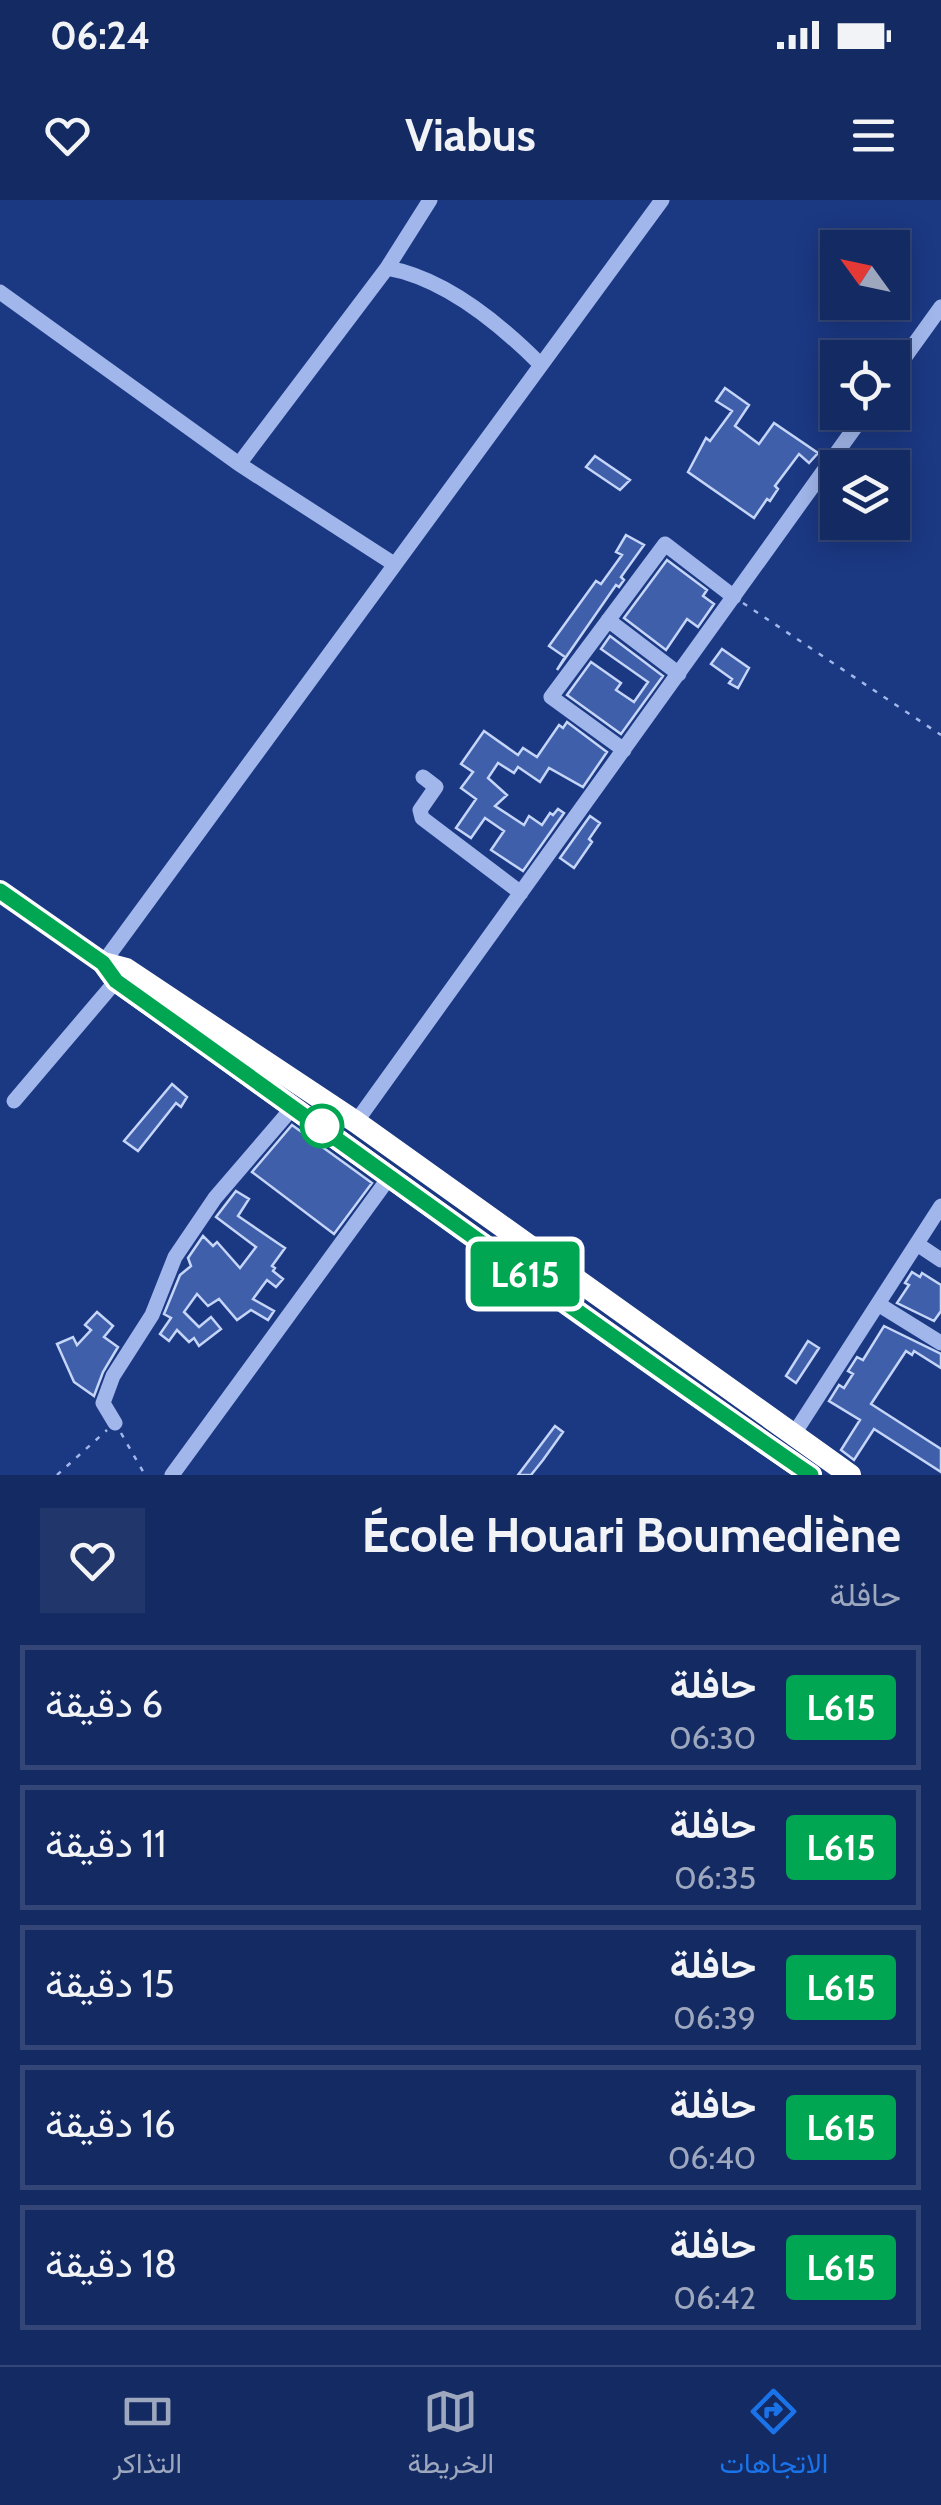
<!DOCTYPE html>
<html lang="ar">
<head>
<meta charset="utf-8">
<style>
	body { margin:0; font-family:Cabin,Vazirmatn,sans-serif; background:#21366b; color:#f1f3f6; direction:rtl; height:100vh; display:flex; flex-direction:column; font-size:38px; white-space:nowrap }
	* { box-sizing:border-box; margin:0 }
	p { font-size:32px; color:#9da7be }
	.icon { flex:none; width:55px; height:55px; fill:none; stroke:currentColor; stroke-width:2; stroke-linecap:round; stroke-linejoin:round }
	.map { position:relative; height:1275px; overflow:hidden; direction:ltr }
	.sheet { display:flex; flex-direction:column; background:#142a62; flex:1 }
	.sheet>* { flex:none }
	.badge { padding:0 20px; border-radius:8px; font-size:35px; line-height:65px }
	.needle { width:65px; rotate:303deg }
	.tools { position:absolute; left:820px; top:30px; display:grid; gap:20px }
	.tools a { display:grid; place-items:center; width:90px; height:90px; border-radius:0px; background:#142a62; box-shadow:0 5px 25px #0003,0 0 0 2px #334677; font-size:50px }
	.map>.badge { position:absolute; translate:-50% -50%; box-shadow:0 0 0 5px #fff }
	.round { display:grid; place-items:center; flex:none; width:105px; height:105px; border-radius:0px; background:#21366b }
	.overview { display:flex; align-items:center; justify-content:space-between; height:170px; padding:0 40px }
	h1 { font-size:48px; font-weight:700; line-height:75px }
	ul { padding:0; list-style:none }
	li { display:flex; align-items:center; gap:30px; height:125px; margin:0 20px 15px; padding:0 20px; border:5px solid #334677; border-radius:0px }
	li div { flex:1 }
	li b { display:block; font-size:38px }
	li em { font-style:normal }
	li .badge { min-width:110px; font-weight:700; text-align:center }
	.status { display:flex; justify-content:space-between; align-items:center; height:70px; padding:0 50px; background:#142a62; direction:ltr }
	.status svg { height:28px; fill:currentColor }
	header { display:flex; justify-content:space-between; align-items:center; height:130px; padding:0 40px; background:#142a62; font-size:45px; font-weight:700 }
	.tab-bar { display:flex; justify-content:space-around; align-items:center; height:140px; border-top:2px solid #334677; background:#142a62; font-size:28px; color:#9da7be }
	.tab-bar a { display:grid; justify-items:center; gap:5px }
	.tab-bar .selected { color:#1a73e8 }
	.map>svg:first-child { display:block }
	.building { fill:#3f5faa; stroke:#c5d5f8; stroke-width:2.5 }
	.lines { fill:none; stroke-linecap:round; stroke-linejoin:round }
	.path { stroke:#a1b7eb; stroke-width:2.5; stroke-dasharray:5 8; stroke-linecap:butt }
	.minor { stroke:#a1b7eb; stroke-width:15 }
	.major { stroke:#e5ebff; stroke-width:20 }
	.highway { stroke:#fff; stroke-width:22 }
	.line-casing { stroke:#fff; stroke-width:22 }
	.line { stroke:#00a651; stroke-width:15 }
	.stop-dot { fill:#fff; stroke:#00a651; stroke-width:5 }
</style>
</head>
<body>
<div class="status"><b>06:24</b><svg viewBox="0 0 49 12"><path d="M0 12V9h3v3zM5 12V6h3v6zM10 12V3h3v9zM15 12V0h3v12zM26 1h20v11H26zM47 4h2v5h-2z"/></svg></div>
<header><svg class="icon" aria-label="menu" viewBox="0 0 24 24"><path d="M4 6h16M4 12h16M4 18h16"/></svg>Viabus<svg class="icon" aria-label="heart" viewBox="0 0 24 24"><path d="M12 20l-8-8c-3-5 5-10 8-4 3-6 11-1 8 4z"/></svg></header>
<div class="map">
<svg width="941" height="1275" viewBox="0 0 941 1275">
	<rect width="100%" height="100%" fill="#1b3883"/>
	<path class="building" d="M725 188 749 205 735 226 759 244 774 223 818 253 809 263 799 254 775 286 778 289 770 301 767 299 754 318 688 272 706 238 710 241 732 211 716 201Z
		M595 256 630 280 620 290 586 267Z
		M626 335 644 345 621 377 624 380 619 387 616 385 557 470 565 457 549 446 596 381 601 384 622 355 616 352Z
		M667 360 707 390 703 396 714 404 698 427 687 419 666 450 624 418Z
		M610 436 663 476 621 534 567 495 591 462 621 483 616 490 634 502 648 482 601 449Z
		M722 449 749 468 738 488 729 483 732 479 711 464Z
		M567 522 607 552 583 587 549 568 540 582 518 567 514 573 498 563 488 578 507 595 495 606 524 625 529 616 542 625 550 613 553 615 558 609 564 613 523 671 491 650 504 631 485 618 471 638 456 628 476 599 461 588 473 572 461 564 484 531 518 555 523 548 537 557 559 525 563 528Z
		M590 616 600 623 589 639 592 642 574 668 560 658Z
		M172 884 187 897 181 907 176 903 138 951 124 941Z
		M292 925 372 983 334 1034 252 972Z
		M236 991 249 999 238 1016 285 1048 272 1066 275 1068 273 1071 283 1079 276 1087 267 1080 253 1099 274 1111 268 1120 251 1110 237 1120 219 1099 208 1106 197 1094 184 1112 199 1127 211 1117 221 1129 199 1146 194 1138 189 1142 177 1130 169 1141 160 1134 171 1118 164 1114 180 1075 191 1066 188 1058 203 1036 213 1046 217 1042 240 1068 256 1047 216 1017Z
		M912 1072 920 1077 922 1073 941 1085V1111L934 1121 897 1103 909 1085 905 1083Z
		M97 1112 113 1126 104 1137 118 1147 103 1172 94 1196 74 1182 57 1144 73 1137 77 1145 91 1130 85 1125Z
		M884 1126 941 1154V1168L914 1151 912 1155 906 1151 871 1204 941 1249V1272L874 1229 854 1260 841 1250 860 1220 829 1201 839 1185 844 1188 853 1174 848 1171 857 1157 863 1160Z
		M808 1141 819 1148 796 1183 786 1176Z
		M555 1226 563 1232 543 1260 531 1275H518Z"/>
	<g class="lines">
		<path class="path" d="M743 403 941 535
			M121 1233 145 1275
			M57 1275 107 1230"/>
		<path class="minor" d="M387 68 430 0
			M0 92 239 264
			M892 175 941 107
			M394 364 239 264 387 68C445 78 500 124 540 164
			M608 420 679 474
			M624 550 551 497 665 344 734 397
			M423 577 436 587 420 610 422 618 521 693
			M103 763 662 0
			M14 901 116 781
			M356 922 866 212
			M917 1044 941 1060
			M878 1104 941 1143
			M115 1223 103 1203 113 1176 152 1115 175 1057 215 998 294 906
			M792 1237 941 1006
			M172 1275 391 975"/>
		<path class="major" d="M0 691 103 763"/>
		<path class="highway" d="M103 763 126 769 356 922 850 1275
			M103 763 116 781C348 945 576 1115 811 1275"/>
	</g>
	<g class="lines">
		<g class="line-casing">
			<path id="line" d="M0 691 103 763 116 781C348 946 577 1114 811 1275"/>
		</g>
		<use href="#line" class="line"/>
	</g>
	<circle class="stop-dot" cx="322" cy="926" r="20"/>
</svg>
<div class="tools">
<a><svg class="needle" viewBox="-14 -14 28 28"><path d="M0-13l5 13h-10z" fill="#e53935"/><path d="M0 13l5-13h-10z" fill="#9da7be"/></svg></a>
<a><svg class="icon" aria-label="locate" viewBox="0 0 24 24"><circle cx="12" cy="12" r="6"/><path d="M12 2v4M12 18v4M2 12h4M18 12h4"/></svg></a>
<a><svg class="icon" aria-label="layers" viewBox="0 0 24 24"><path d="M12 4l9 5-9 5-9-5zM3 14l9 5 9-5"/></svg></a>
</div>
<b class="badge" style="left:525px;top:1074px;background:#00a651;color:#fff">L615</b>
</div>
<section class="sheet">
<div class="overview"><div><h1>École Houari Boumediène</h1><p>حافلة</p></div><a class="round"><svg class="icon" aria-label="heart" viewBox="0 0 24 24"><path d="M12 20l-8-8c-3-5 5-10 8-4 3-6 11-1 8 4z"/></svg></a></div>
<ul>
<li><span class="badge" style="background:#00a651;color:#fff">L615</span><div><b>حافلة</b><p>06:30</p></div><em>6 دقيقة</em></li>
<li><span class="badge" style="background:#00a651;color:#fff">L615</span><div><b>حافلة</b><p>06:35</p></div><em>11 دقيقة</em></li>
<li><span class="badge" style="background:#00a651;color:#fff">L615</span><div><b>حافلة</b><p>06:39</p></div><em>15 دقيقة</em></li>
<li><span class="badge" style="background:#00a651;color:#fff">L615</span><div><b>حافلة</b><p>06:40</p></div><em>16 دقيقة</em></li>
<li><span class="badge" style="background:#00a651;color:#fff">L615</span><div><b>حافلة</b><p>06:42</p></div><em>18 دقيقة</em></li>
</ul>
</section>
<nav class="tab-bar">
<a class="selected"><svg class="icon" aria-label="directions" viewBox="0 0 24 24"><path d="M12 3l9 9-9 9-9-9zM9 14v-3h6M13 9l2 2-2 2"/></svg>الاتجاهات</a>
<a><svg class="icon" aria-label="map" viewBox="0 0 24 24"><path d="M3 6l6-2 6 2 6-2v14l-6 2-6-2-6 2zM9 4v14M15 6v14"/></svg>الخريطة</a>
<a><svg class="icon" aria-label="tickets" viewBox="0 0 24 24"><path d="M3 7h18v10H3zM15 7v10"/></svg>التذاكر</a>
</nav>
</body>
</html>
